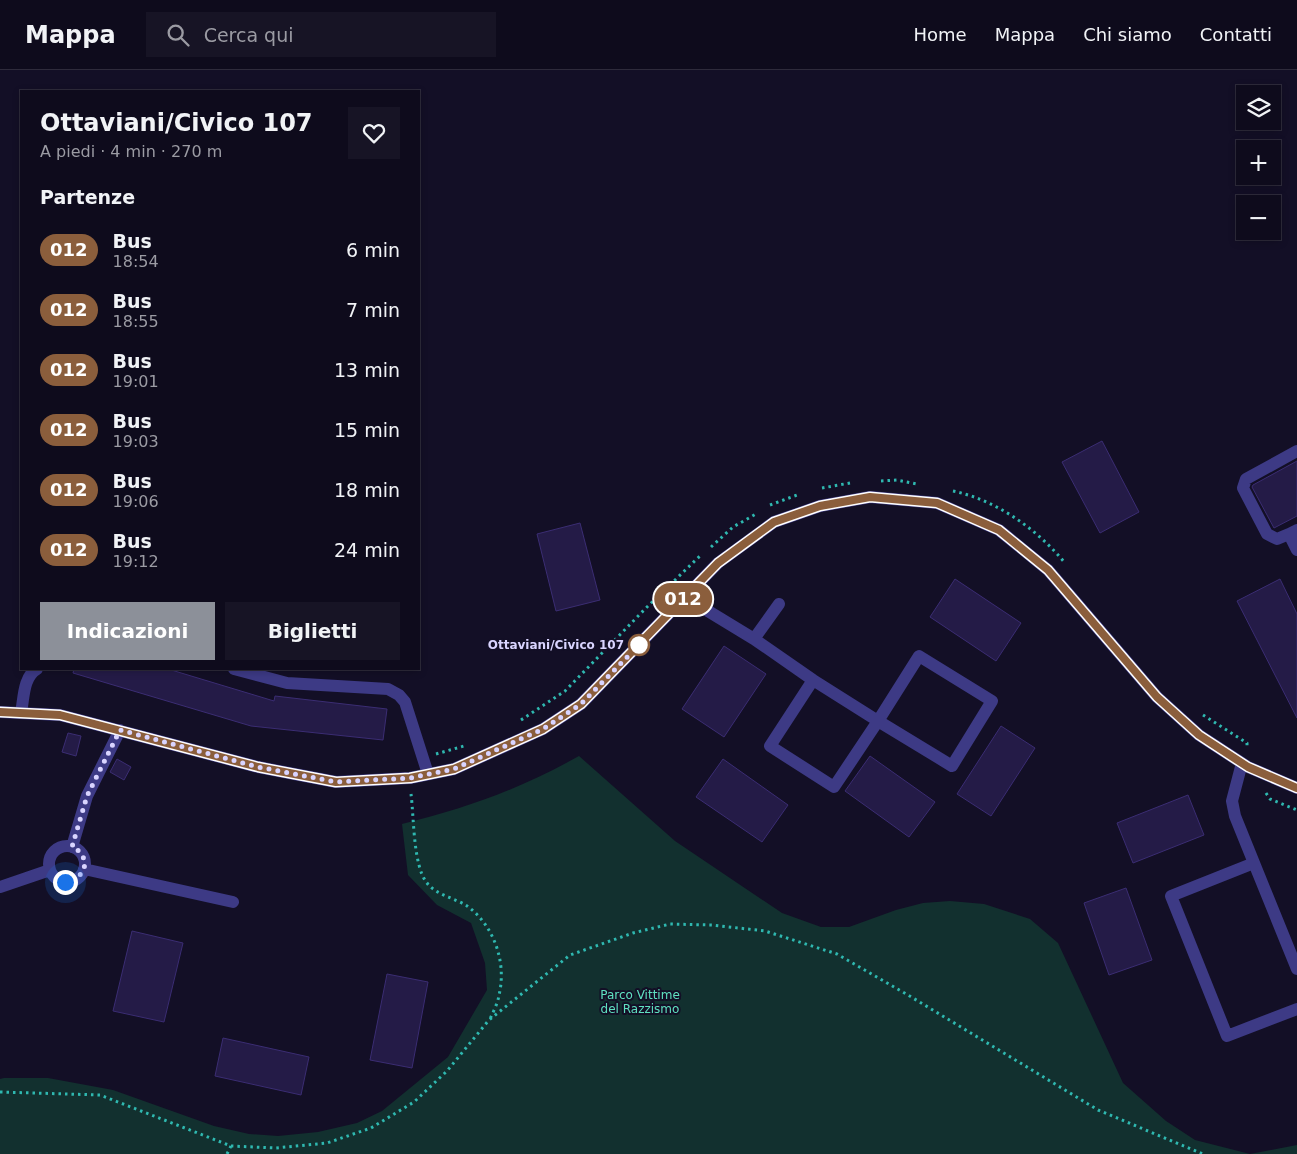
<!DOCTYPE html>
<html lang="it">
<head>
<meta charset="utf-8">
<style>
	body { margin:0; font-family:"DejaVu Sans",sans-serif; background:#171425; color:#f1f3f6; height:100vh; display:flex; flex-direction:column; font-size:19px; white-space:nowrap }
	* { box-sizing:border-box; margin:0 }
	p { font-size:16px; color:#9b9ba3 }
	.icon { flex:none; width:28px; height:28px; fill:none; stroke:currentColor; stroke-width:2; stroke-linecap:round; stroke-linejoin:round }
	.map { position:relative; flex:1; overflow:hidden }
	.details { position:absolute; left:20px; top:20px; width:400px; height:580px; display:flex; flex-direction:column; background:#0e0b1c; border-radius:0px; box-shadow:0 2px 8px #0003,0 0 0 1px #2e2b3b }
	.details>* { flex:none }
	.badge { padding:0 10px; border-radius:16px; font-size:18px; line-height:32px }
	.fabs { position:absolute; left:1236px; top:15px; display:grid; gap:10px }
	.fabs a { display:grid; place-items:center; width:45px; height:45px; border-radius:0px; background:#0e0b1c; box-shadow:0 2px 8px #0003,0 0 0 1px #2e2b3b; font-size:25px }
	.you { position:absolute; width:25px; height:25px; margin:-12px; border:4px solid #fff; border-radius:50%; background:#1a73e8; box-shadow:0 0 0 8px #1a73e833 }
	.map>.badge { position:absolute; translate:-50% -50%; box-shadow:0 0 0 2px #fff }
	h2 { padding:0 20px; font-size:19px; line-height:45px }
	.round { display:grid; place-items:center; flex:none; width:52px; height:52px; border-radius:0px; background:#171425 }
	.head { display:flex; align-items:center; justify-content:space-between; height:85px; padding:0 20px }
	h1 { font-size:24px; font-weight:700; line-height:38px }
	.button { display:flex; gap:10px; margin-top:auto; padding:10px 20px }
	.button a { flex:1; height:58px; border-radius:0px; background:#8c9099; color:#fff; font-size:20px; font-weight:700; line-height:58px; text-align:center }
	.button a+a { background:#171425; color:#f1f3f6 }
	ul { padding:0; list-style:none }
	li { display:flex; align-items:center; gap:15px; height:60px; padding:0 20px }
	li div { flex:1 }
	li b { display:block; font-size:19px }
	li em { font-style:normal }
	li .badge { min-width:55px; font-weight:700; text-align:center }
	header { display:flex; align-items:center; gap:30px; box-sizing:border-box; height:70px; padding:0 25px; background:#0e0b1c; border-bottom:1px solid #2e2b3b }
	header strong { font-size:24px }
	nav { display:flex; gap:28px; margin-inline-start:auto; font-size:18px }
	.search { width:350px; height:45px; background:#171425; display:flex; align-items:center; gap:12px; box-sizing:border-box; padding:0 18px; border-radius:0px; color:#9b9ba3; font-size:19px }
	.map>svg:first-child { display:block }
	.green { fill:#12302f }
	.building { fill:#241b47; stroke:#3b2d73 }
	.lines { fill:none; stroke-linecap:round; stroke-linejoin:round }
	.path { stroke:#2fb8b0; stroke-width:3; stroke-dasharray:2.5 4; stroke-linecap:butt }
	.minor { stroke:#3d3a85; stroke-width:12 }
	.line-casing { stroke:#fff; stroke-width:11 }
	.line { stroke:#8b5e3c; stroke-width:8 }
	.walk { stroke:#d9d4ff; stroke-width:5; stroke-dasharray:0 9 }
	.stop-dot { fill:#fff; stroke:#8b5e3c; stroke-width:2.5 }
	.labels { text-anchor:middle; stroke-width:4; stroke-linejoin:round; paint-order:stroke }
	.stop-label { font-size:12px; font-weight:bold; fill:#d9d4ff; stroke:#130f26; text-anchor:end }
	.park-label { font-size:12px; fill:#5fe0c0; stroke:#130f26 }
</style>
</head>
<body>
<header>
<strong>Mappa</strong>
<div class="search"><svg class="icon" aria-label="search" viewBox="0 0 24 24"><circle cx="10" cy="10" r="6"/><path d="M15 15l6 6"/></svg>Cerca qui</div>
<nav><a>Home</a><a>Mappa</a><a>Chi siamo</a><a>Contatti</a></nav>
</header>
<div class="map">
<svg width="1297" height="1084" viewBox="0 0 1297 1084">
	<rect width="100%" height="100%" fill="#130f26"/>
	<path class="green" d="M579 686 675 771 782 843 821 857H849L896 840 923 833 950 831 984 834 1030 849 1058 873 1123 1013 1166 1051 1195 1070 1250 1084 1297 1075V1084H0V1009L4 1008H48L113 1020 214 1056 249 1064 278 1066 318 1062 357 1053 382 1041 448 987 487 920 485 893 471 853 437 835 408 805 402 754C467 738 520 719 579 686Z"/>
	<path class="building" d="M1102 371 1139 442 1100 463 1062 392Z
		M1297 391V446L1274 458 1252 417 1253 415Z
		M580 453 600 530 556 541 537 464Z
		M955 509 1021 553 996 591 930 547Z
		M1280 509 1297 544V648L1237 531Z
		M724 576 766 604 724 667 682 639Z
		M74 599H168L274 631 275 626 387 639 383 670 251 656 73 603Z
		M1001 656 1035 678 991 746 957 724Z
		M68 663 81 666 76 686 62 682Z
		M870 686 935 732 909 767 845 721Z
		M117 689 131 697 124 710 110 702Z
		M723 689 788 735 762 772 696 727Z
		M1188 725 1204 765 1133 793 1117 753Z
		M1126 818 1152 890 1109 905 1084 833Z
		M132 861 183 873 164 952 113 941Z
		M387 904 428 912 412 998 370 990Z
		M223 968 309 987 301 1025 215 1006Z"/>
	<g class="lines">
		<path class="path" d="M881 411 897 410 917 414
			M822 418 850 413
			M953 421C996 430 1037 459 1065 493
			M770 435 797 425
			M711 477 733 457 756 444
			M1203 645 1247 673V678
			M521 650 565 621 646 538 702 484
			M436 684 464 676
			M1266 723 1270 729 1297 740
			M411 724C414 747 413 796 427 813 436 825 455 828 467 836 494 855 507 893 499 925 498 933 493 942 490 949
			M0 1022 100 1025 231 1076 276 1078 327 1073 371 1058 414 1032 447 1001 489 950 570 885 633 863 670 854 712 855 765 861 837 884 908 925 1098 1040 1203 1084
			M227 1084 231 1076"/>
		<path class="minor" d="M1297 460 1289 464 1297 480
			M1289 464 1277 469 1267 464 1243 418 1246 409 1297 381
			M685 527 754 569 779 534
			M754 569 813 610
			M919 586 992 631 952 696 878 651Z
			M234 599 287 613 388 619 399 625 405 632 428 704
			M813 610 878 651 834 717 770 676Z
			M0 642 60 645 258 697 336 712 410 708 454 699 543 659 581 634 718 493 774 452 820 436 870 427 937 433 999 460 1048 500 1157 627 1199 665 1248 697 1297 718
			M21 643C24 628 23 607 37 599
			M1242 693 1232 731 1235 746 1254 793
			M49 794a18 18 0 1 1 36 0a18 18 0 1 1-36 0Z
			M72 777 87 726 120 660
			M84 799 233 832
			M0 817 50 800
			M1297 899 1254 793 1171 826 1227 966 1297 939"/>
	</g>
	<g class="lines">
		<g class="line-casing">
			<path id="line" d="M0 642 60 645 258 697 336 712 410 708 454 699 543 659 581 634 718 493 774 452 820 436 870 427 937 433 999 460 1048 500 1157 627 1199 665 1248 697 1297 718"/>
		</g>
		<use href="#line" class="line"/>
		<path class="walk" d="M65 812 77 809 84 799C86 789 82 781 72 777L87 726 120 660 258 697 336 712 410 708 454 699 543 659 581 634 644 570 639 575"/>
	</g>
	<circle class="stop-dot" cx="639" cy="575" r="10"/>
	<g class="labels">
		<g class="stop-label">
			<text x="624" y="579">Ottaviani/Civico 107</text>
		</g>
		<g class="park-label">
			<text x="640" y="929">Parco Vittime<tspan x="640" dy="14">del Razzismo</tspan></text>
		</g>
	</g>
</svg>
<div class="fabs">
<a><svg class="icon" aria-label="layers" viewBox="0 0 24 24"><path d="M12 4l9 5-9 5-9-5zM3 14l9 5 9-5"/></svg></a>
<a>+</a>
<a>−</a>
</div>
<div class="you" style="left:65px;top:812px"></div>
<b class="badge" style="left:683px;top:529px;background:#8b5e3c;color:#fff">012</b>
<section class="details">
<div class="head"><div><h1>Ottaviani/Civico 107</h1><p>A piedi · 4 min · 270 m</p></div><a class="round"><svg class="icon" aria-label="heart" viewBox="0 0 24 24"><path d="M12 20l-8-8c-3-5 5-10 8-4 3-6 11-1 8 4z"/></svg></a></div>
<h2>Partenze</h2>
<ul>
<li><span class="badge" style="background:#8b5e3c;color:#fff">012</span><div><b>Bus</b><p>18:54</p></div><em>6 min</em></li>
<li><span class="badge" style="background:#8b5e3c;color:#fff">012</span><div><b>Bus</b><p>18:55</p></div><em>7 min</em></li>
<li><span class="badge" style="background:#8b5e3c;color:#fff">012</span><div><b>Bus</b><p>19:01</p></div><em>13 min</em></li>
<li><span class="badge" style="background:#8b5e3c;color:#fff">012</span><div><b>Bus</b><p>19:03</p></div><em>15 min</em></li>
<li><span class="badge" style="background:#8b5e3c;color:#fff">012</span><div><b>Bus</b><p>19:06</p></div><em>18 min</em></li>
<li><span class="badge" style="background:#8b5e3c;color:#fff">012</span><div><b>Bus</b><p>19:12</p></div><em>24 min</em></li>
</ul>
<div class="button"><a>Indicazioni</a><a>Biglietti</a></div>
</section>
</div>
</body>
</html>
